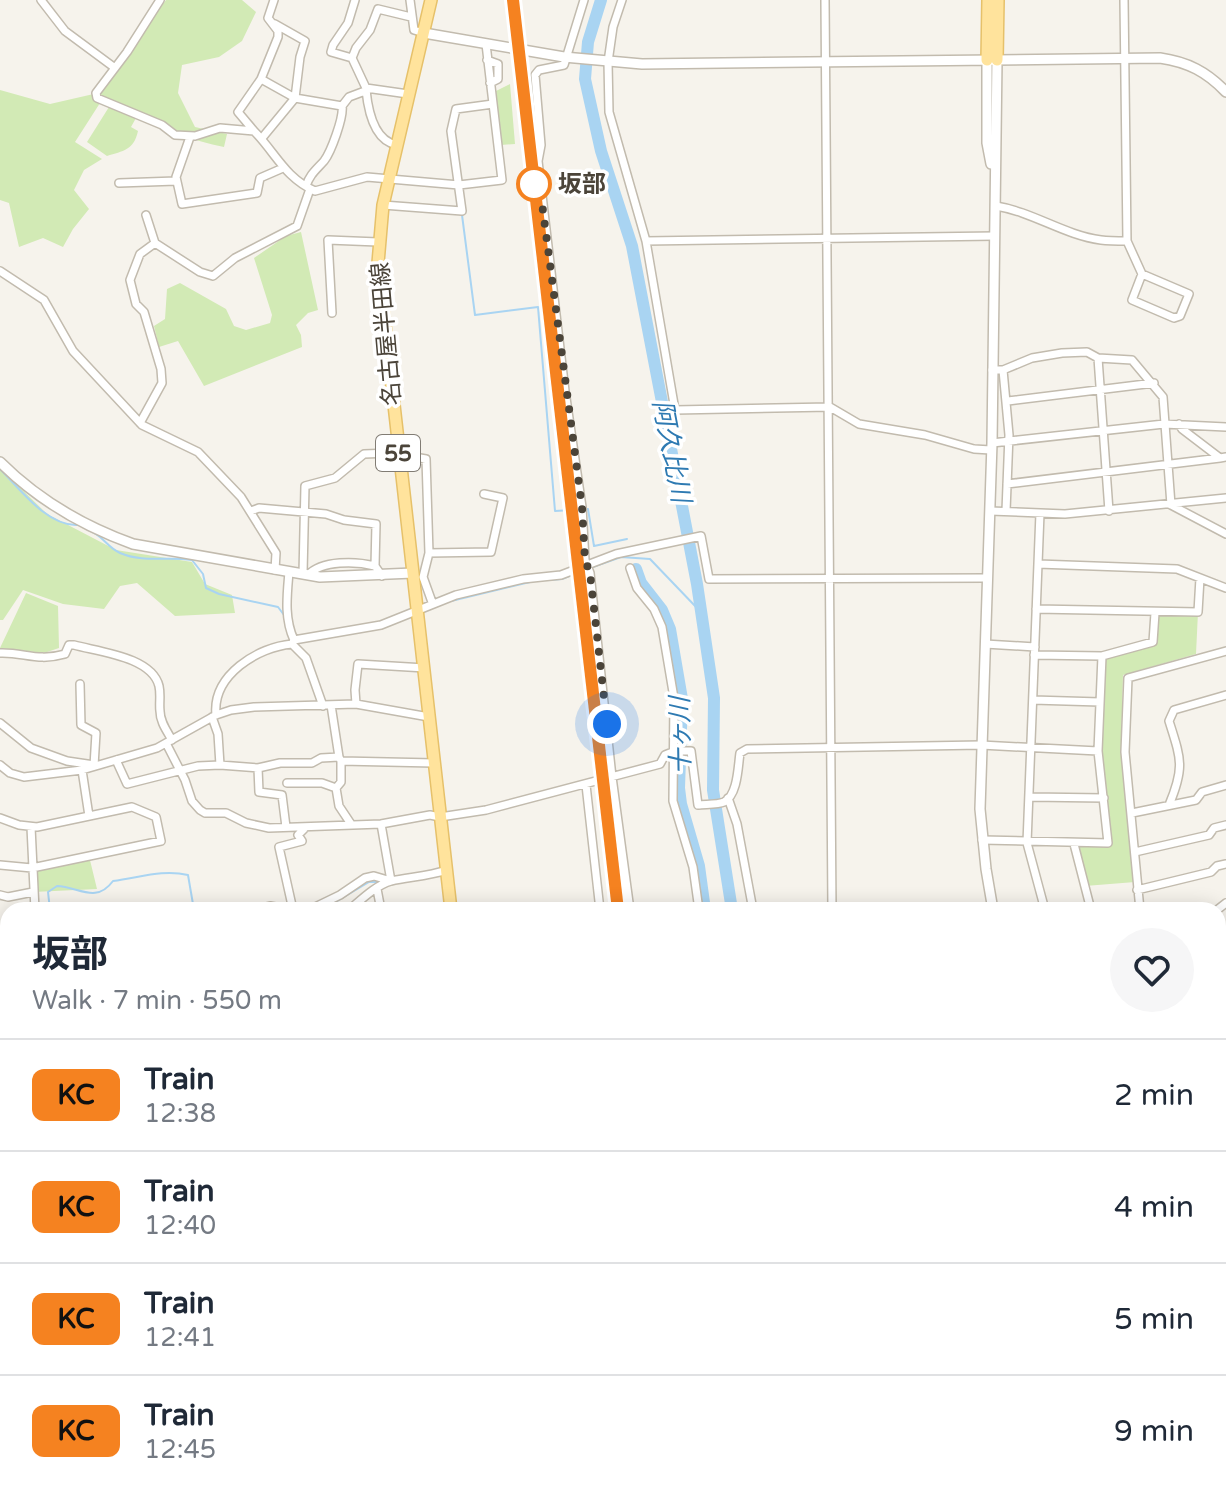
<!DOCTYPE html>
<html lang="en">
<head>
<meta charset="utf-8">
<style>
	body { margin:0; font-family:"Varela Round","Noto Sans JP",sans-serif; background:#f6f6f7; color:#1f2937; height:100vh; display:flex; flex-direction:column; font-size:30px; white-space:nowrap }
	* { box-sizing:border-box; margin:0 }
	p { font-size:26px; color:#747a83 }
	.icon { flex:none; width:44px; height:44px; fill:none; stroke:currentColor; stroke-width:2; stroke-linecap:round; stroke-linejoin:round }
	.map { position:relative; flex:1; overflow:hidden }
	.drawer { position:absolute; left:0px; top:902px; width:1226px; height:602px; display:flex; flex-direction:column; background:#fff; border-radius:24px 24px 0 0; box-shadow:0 4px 20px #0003 }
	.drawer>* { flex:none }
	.badge { padding:0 16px; border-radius:12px; font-size:28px; line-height:52px }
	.you { position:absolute; width:40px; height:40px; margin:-20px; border:6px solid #fff; border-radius:50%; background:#1a73e8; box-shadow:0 0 0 12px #1a73e833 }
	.map>.badge { position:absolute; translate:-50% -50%; box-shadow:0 0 0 4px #fff }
	.round { display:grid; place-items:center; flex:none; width:84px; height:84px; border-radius:42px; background:#f6f6f7 }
	.overview { display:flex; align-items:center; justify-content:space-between; height:136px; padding:0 32px }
	h1 { font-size:38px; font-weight:700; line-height:60px }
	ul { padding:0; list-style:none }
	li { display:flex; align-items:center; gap:24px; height:112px; padding:0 32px; border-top:2px solid #e0e1e3 }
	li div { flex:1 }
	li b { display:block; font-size:30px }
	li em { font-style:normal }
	li .badge { min-width:88px; font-weight:700; text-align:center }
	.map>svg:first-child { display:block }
	.green { fill:#d2eab5 }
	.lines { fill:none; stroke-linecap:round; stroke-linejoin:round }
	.stream { stroke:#a9d4f2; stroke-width:2 }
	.river { stroke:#a9d4f2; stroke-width:12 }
	.minor-casing { stroke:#c2bbae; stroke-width:10 }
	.tertiary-casing { stroke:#c2bbae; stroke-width:12 }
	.secondary-casing { stroke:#d6c79b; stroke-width:13 }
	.primary-casing { stroke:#e6c16a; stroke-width:14 }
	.minor { stroke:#fff; stroke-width:7 }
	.tertiary { stroke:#fff; stroke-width:9 }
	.secondary { stroke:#fff3cd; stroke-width:10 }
	.primary { stroke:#ffe39c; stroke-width:11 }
	.rail-casing { stroke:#9a9a9a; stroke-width:5 }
	.rail { stroke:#fff; stroke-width:2; stroke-dasharray:6; stroke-linecap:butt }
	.line-casing { stroke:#fff; stroke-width:18 }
	.line { stroke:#f58220; stroke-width:12 }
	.walk { stroke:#4b4439; stroke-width:8; stroke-dasharray:0 14.4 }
	.stop-dot { fill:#fff; stroke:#f58220; stroke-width:4 }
	.labels { text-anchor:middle; stroke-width:7; stroke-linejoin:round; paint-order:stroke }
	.shield { fill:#fff; stroke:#817c74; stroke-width:2 }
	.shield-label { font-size:22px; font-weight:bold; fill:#4b4439 }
	.stop-label { font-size:24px; font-weight:bold; fill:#4b4439; stroke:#fff; text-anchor:start }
	.street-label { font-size:24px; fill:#4b4439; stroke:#fff }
	.water-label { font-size:26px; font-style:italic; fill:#2e7ab2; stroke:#fff }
</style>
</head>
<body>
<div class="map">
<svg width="1226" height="1503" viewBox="0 0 1226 1503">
	<rect width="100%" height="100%" fill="#f6f3ec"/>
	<path class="green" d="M166 0H242L256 12 242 41 219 57 182 65 178 93 195 127 227 134 224 147C193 141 165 129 136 118L131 127 138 131C134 150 123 151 107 156L87 142 109 107 100 103 75 142 102 159 84 170 74 190 89 209 73 229 63 247 43 238 19 247 9 203 0 200V90L50 104 98 93Z
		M510 84 515 144 501 145 496 91Z
		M301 232 318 310 308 313 296 325 301 335 302 347 204 386 178 341 159 347 154 326 165 319 167 289 180 283 226 309 234 326 246 330 270 323 272 315 254 258 286 236Z
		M0 468 47 514 116 550 192 562 205 584 232 595 235 613 175 616 137 583 120 586 104 609 63 604 23 590 3 620H0Z
		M26 593 58 606 59 648 44 653 0 648Z
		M1198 612 1196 654 1123 675 1121 746 1135 882 1085 886 1074 844 1108 843 1098 751 1102 656 1153 642 1155 613Z
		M89 856 97 889 33 892 32 868Z
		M0 966H8V1166L0 1167Z
		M0 1386 8 1393 3 1446 9 1503H0Z"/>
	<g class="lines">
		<path class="stream" d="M462 215 475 315 538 307 555 511 588 509 594 546 627 539
			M0 469C20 489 47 526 77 525
			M83 527C88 530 96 533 100 537 107 543 111 549 120 553 143 563 168 556 192 560L203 574 206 588 219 594 278 607 284 615
			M590 568 621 557 650 559 697 608 702 610
			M548 580 562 579 584 570
			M451 601 530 582
			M297 643 354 633
			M50 910 48 892 57 886C79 887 96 904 113 881 139 878 162 869 188 875L194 910
			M322 910 369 882H381"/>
		<path class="river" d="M601 0 588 42 585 79 601 151 632 246 697 584 714 698 713 790 732 910
			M636 569 641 583 662 610 670 629 682 699 679 788 681 804 699 866 705 910
			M889 1496 896 1503
			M940 1496 950 1503"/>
		<g class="minor-casing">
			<path id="minor" d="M41 0 65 31 115 68
				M160 0 127 52 96 93 97 98 162 125 175 135 195 136 220 128 254 131C275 152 285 178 315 191L367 177 459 185 502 180 486 44
				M410 0 414 30 424 33
				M584 0 564 65 539 70 535 75 541 145 538 161 565 391 582 507 585 560 590 573 612 777 630 910
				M622 0 613 27 608 62 609 112 646 241 675 410 830 407 859 424 925 435 974 449 991 450
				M825 0 832 910
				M1124 0 1127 241 1142 274 1132 300 1174 318 1180 316 1189 294 1142 274
				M275 24 305 41 300 57 295 98 342 106 349 97 365 91
				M352 58 331 52 333 45 348 23 355 0
				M487 60 498 64V79L490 83
				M366 90C368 110 374 141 397 145
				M408 94 366 88 352 58 356 48 370 30 378 9 411 17
				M254 131 238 112 261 79
				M190 137 176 177 182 204 257 193 260 178 283 168
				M262 138 295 98 261 79 278 37V31L268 18 274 0
				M119 183 176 181
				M306 186C310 174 316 170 324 161 331 152 344 117 342 106
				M383 205 462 211 451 131 456 109 493 104
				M996 206C1033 212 1064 235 1101 240 1109 241 1118 241 1127 241
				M146 215 155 243
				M646 241 995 236
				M0 271 44 300 73 351 142 425 198 452 241 497 276 553 275 570
				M332 313 328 240 378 242
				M1098 358 1109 511
				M992 370H1003L1009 435 1006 511
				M1003 370 1032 358 1062 353 1087 352 1098 358 1132 360 1163 397 1171 505
				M1008 401 1154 383
				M140 423 162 383 161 369 144 312 136 304 130 280 140 254 155 243 200 272 213 276 235 258 297 226 310 189
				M1179 424 1182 429 1220 458 1226 457
				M992 443 1164 424 1226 427
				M1007 484 1220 458
				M1171 505 1226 534
				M251 511 259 508 326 514 344 520 376 524 375 566 382 576
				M990 511 1065 514 1226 498
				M1040 513 1027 843 1045 910
				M429 553 491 552 503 498 484 494
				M1038 564 1177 569 1226 588
				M630 568 637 588 654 609 662 627 674 698 673 801 693 867 699 910
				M289 572C287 596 284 618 294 640
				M303 574 305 486 335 478 364 454 391 453 426 459 429 553 423 577 432 602
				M308 575C322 560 356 561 375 566
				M1036 609 1198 612 1200 578
				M292 644 294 640 381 625 456 595 523 579 561 575 616 554 701 536 709 579 987 578
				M985 644 1035 647
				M0 653C24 652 37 662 65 654L69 645H74C100 652 152 657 159 686 161 695 159 703 160 711 160 722 167 731 172 740
				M1034 655 1102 656 1153 642 1155 613
				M80 684 81 725 96 733 94 766
				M1033 700 1100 702
				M356 704 355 690 358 664 425 668
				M216 715C212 675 258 647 292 644L306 658 323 706
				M212 717 218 734 220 765 258 768 280 763H312L321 758 339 757 331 705
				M0 723 31 748 67 761 94 765
				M166 743 185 780 192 801 200 810 205 813H226L246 823 269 828 381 824 430 815 440 817 486 810 660 764 665 755 675 751H691L698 805C705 804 717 805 724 802 738 795 738 766 740 753L747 749 981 745 1098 751
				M339 757 341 761 434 763
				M116 760 127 784 198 766 220 765
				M0 765 10 773 24 777 82 770 157 748 216 715 231 710 254 707 356 704 429 717
				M258 768 259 792 282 795 286 827
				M82 770 89 816
				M287 783H322L336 788 339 806 351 824
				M586 785 600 910
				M336 788 341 782V761
				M1030 797 1104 798
				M728 798 737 824 753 910
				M1169 805C1185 767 1181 759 1169 721L1174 710 1226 695
				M1132 813 1196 800 1202 792 1226 785
				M0 818 19 825 37 827 132 807 156 817 161 841 32 868 0 865
				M381 824 391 881
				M31 827 35 910
				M982 840 1108 843 1098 751 1102 656
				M1074 844 1091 910
				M1135 852 1209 835 1214 828 1226 825
				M377 889 381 910
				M1137 890 1211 872 1217 866 1226 864
				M0 895 8 897 33 892
				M254 910 270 906 291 910
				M293 910 279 847 302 841 298 835 304 829
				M309 910 340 895 365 878 374 876 391 881
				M349 910C361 900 376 885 391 881 410 877 429 876 447 870
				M1140 910 1125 752 1128 678 1226 651
				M1217 910 1226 903
				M1218 948 1226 945
				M0 961H8
				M1218 1094 1226 1112
				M2 1179 3 1174 8 1171
				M1218 1223 1226 1219
				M0 1337 8 1343
				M1218 1411 1226 1407
				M379 1496 380 1503
				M478 1496 481 1503
				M644 1496 647 1503
				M816 1496 819 1503
				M912 1496 919 1503
				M955 1496 967 1503
				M1140 1496 1144 1503
				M229 1503 235 1496
				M533 1503 535 1502
				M859 1503 874 1496
				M1061 1503 1070 1496
				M1223 1503 1226 1501"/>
		</g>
		<g class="tertiary-casing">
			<path id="tertiary" d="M424 33 564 57 642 64 1160 58C1188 62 1207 72 1226 92
				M987 60V143L991 164
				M0 462C37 499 83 526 133 544L320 577 413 573
				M993 910 986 869 980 809 992 443 997 60
				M1218 989 1226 994
				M1218 1017 1226 1003
				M1218 1061 1226 1062
				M0 1303 8 1319"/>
		</g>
		<g class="secondary-casing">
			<path id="secondary" d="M1218 1361 1226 1376
				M1218 1380 1226 1395"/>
		</g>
		<g class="primary-casing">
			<path id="primary" d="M431 0 383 205 378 263 451 910
				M987 60 988 0
				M997 60 998 0
				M738 1496 742 1503"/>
		</g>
		<use href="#minor" class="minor"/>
		<use href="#tertiary" class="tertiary"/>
		<use href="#secondary" class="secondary"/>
		<use href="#primary" class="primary"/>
		<g class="rail-casing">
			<path id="rail" d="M513 0 617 910
				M788 1496 790 1503"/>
		</g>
		<use href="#rail" class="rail"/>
	</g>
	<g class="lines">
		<g class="line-casing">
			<path id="line" d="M513 0 618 910"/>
		</g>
		<use href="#line" class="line"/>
		<path class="walk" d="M534 184 540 188 582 507 585 560 590 573 607 724"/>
	</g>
	<circle class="stop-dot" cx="534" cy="184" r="16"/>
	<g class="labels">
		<rect class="shield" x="376" y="435" width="44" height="36" rx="6"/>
		<g class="shield-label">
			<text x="398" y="461">55</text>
		</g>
		<g class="stop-label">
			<text x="558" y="192">坂部</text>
		</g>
		<g class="street-label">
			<text transform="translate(386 334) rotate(-95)" y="8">名古屋半田線</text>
		</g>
		<g class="water-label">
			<text transform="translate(672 451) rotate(79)" y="9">阿久比川</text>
			<text transform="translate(680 736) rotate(-91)" y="9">十ヶ川</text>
		</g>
	</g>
</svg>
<div class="you" style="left:607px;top:724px"></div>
<section class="drawer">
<div class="overview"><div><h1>坂部</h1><p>Walk · 7 min · 550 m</p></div><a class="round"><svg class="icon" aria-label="heart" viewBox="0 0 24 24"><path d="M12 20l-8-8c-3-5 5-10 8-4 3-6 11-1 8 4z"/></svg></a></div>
<ul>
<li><span class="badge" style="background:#f58220;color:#111">KC</span><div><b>Train</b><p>12:38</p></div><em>2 min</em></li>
<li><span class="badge" style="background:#f58220;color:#111">KC</span><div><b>Train</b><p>12:40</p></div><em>4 min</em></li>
<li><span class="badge" style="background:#f58220;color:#111">KC</span><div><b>Train</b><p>12:41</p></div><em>5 min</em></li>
<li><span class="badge" style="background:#f58220;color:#111">KC</span><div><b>Train</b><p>12:45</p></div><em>9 min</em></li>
</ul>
</section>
</div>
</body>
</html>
